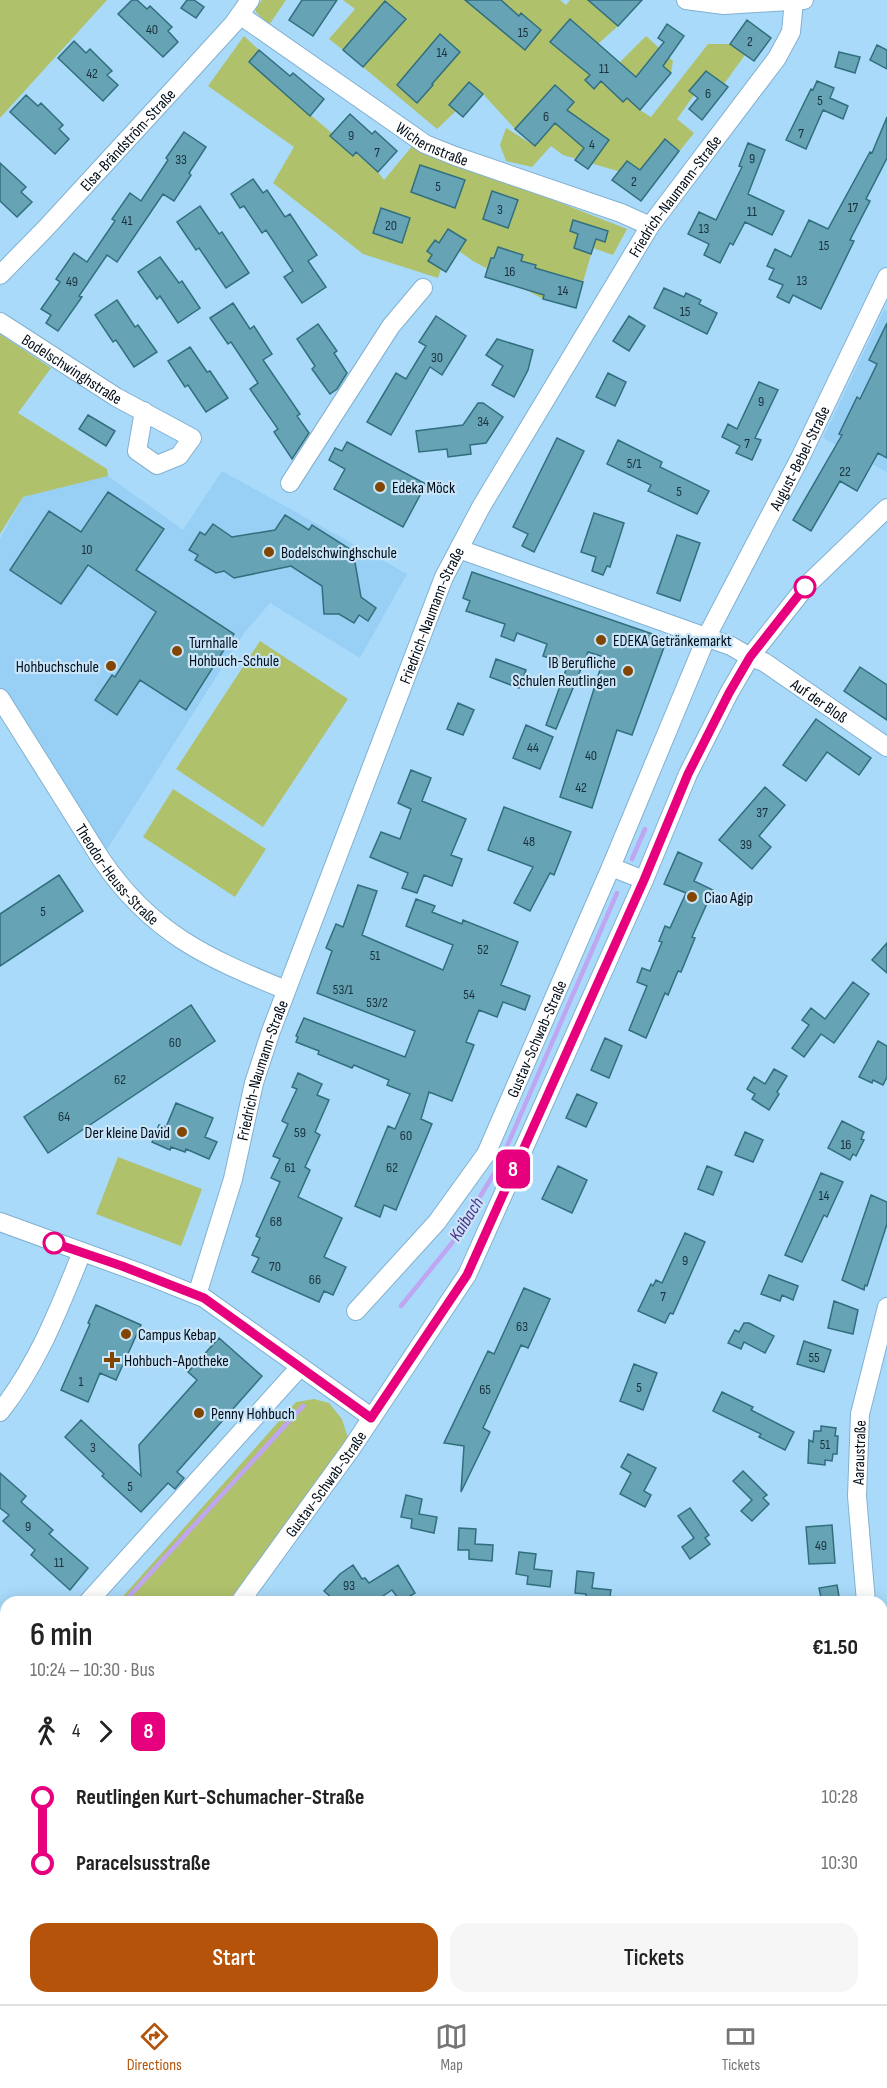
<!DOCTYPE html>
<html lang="en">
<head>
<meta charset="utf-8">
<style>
	body { margin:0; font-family:"Sofia Sans Condensed",sans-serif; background:#f6f6f6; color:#222; height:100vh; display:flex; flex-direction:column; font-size:22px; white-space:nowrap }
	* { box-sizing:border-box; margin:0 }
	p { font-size:20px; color:#767676 }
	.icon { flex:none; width:33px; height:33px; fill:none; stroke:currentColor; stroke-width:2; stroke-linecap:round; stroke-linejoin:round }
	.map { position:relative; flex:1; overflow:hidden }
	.details { position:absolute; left:0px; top:1596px; width:888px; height:408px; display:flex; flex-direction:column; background:#fff; border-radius:18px 18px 0 0; box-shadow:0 3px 15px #0003 }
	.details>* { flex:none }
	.badge { padding:0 12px; border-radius:9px; font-size:21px; line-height:39px }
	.map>.badge { position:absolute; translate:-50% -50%; box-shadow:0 0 0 3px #fff }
	.legs { display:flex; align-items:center; gap:9px; height:66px; padding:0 30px; font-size:20px }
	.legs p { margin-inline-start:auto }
	.headline { display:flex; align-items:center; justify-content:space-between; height:102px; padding:0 30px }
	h1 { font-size:33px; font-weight:600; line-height:45px }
	.button { display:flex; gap:12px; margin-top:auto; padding:12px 30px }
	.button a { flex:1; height:69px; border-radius:18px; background:#b45309; color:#fff; font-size:24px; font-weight:600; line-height:69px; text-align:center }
	.button a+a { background:#f6f6f6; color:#222 }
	ul { padding:0 30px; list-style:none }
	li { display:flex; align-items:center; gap:21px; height:66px; font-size:22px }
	li i { display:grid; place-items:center; width:9px; height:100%; margin:0 8px; background:currentColor }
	li i::after { content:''; width:15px; height:15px; margin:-8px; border:4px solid; border-radius:50%; background:#fff }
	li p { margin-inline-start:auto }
	li:first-child i { background:linear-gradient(#0000 50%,currentColor 0) }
	li:last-child i { background:linear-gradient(currentColor 50%,#0000 0) }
	.tab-bar { display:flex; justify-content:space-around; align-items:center; height:84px; border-top:2px solid #e0e0e0; background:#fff; font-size:16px; color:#767676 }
	.tab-bar a { display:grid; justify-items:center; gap:3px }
	.tab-bar .active { color:#b45309 }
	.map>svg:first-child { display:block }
	.built { fill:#98cff4 }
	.green { fill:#b0c16c; fill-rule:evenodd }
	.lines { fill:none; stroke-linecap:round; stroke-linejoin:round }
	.stream { stroke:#bea6f3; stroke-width:4.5 }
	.building { fill:#66a3b4; stroke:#316f7f; stroke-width:1.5 }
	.minor-casing { stroke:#82b1d1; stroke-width:20 }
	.minor { stroke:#fff; stroke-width:18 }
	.line-1-casing { stroke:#fff; stroke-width:14 }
	.line-1 { stroke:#e6007e; stroke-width:9 }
	.poi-dot { fill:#824502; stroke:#c7e4f8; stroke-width:2 }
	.stop-1-dot { fill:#fff; stroke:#e6007e; stroke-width:3 }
	.labels { text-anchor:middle; stroke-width:4.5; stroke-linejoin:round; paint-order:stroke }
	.number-label { font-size:14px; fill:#1a323f }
	.street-label { font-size:16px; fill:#000d18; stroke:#c7e4f8 }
	.poi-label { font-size:16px; fill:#000d18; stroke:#c7e4f8; text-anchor:start }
	.water-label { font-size:18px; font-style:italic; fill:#533088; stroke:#c7e4f8 }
</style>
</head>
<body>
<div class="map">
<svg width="887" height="2004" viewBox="0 0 887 2004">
	<rect width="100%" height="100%" fill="#a9dafa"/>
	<path class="built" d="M884 310 887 311V472L823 438Z
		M222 471 407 574 360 658 270 603 244 633 101 859 0 698V539L23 497 108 476 183 530Z"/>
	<path class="green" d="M0 0H107L0 118Z
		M262 0H286L269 25 256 12V8Z
		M343 0H560L566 5 570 0H592L591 2 618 26 598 44 580 66 599 83 646 36 673 61 671 73 640 110 651 117 708 44H730L745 55 724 84 706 71 690 91 694 95 677 119 694 133 655 182 563 155 551 146 532 167 506 161 500 145 506 128 535 146 574 102 555 85 515 129 483 94 469 82 449 105 456 111 437 129 363 67 379 49 359 32 343 50 329 39 355 9ZM385 1 405 18 390 37 370 19Z
		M244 36 259 50 249 63 378 172 384 180 413 145 627 229 613 255 593 248 583 282 550 272 543 299 473 261 459 251 441 269 438 278 363 254 273 183 294 147 208 86Z
		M0 334 51 368 18 413 107 469 108 476 23 497 0 534Z
		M260 641 348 699 263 827 176 769Z
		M173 789 266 849 235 897 143 837Z
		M118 1157 202 1189 181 1246 96 1214Z
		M314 1399 329 1403 342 1419 348 1438 229 1602H118L296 1402Z
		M6 1783V1903L0 1910V1798Z"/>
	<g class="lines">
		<path class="stream" d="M632 859 645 829
			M401 1306 452 1243 498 1167 617 893
			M124 1602 303 1406
			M0 1770 6 1761"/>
	</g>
	<path class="building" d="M132 0H137L147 9 150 6 172 27 168 31 178 42 163 57 118 14Z
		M187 0H194L204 7 196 18 181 8Z
		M302 0H337L313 36 289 20Z
		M465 0H501L519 16 521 13 541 30 525 50Z
		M588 0H642L618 26Z
		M385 1 406 19 363 67 343 50Z
		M570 19 636 77 664 42 658 38 667 24 684 36 663 66 671 73 640 110 627 98 623 102 601 81 594 89 585 80 590 75 550 42Z
		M747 20 771 38 754 61 730 44Z
		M440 34 460 52 432 84 433 85 417 103 397 85Z
		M74 41 86 53 90 49 112 71 107 75 118 85 103 101 58 58Z
		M877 45 887 50V69L870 60Z
		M259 50 290 76 293 73 324 99 310 116 249 62Z
		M839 52 860 57 855 73 835 67Z
		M706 71 728 87 702 120 689 109 698 98 689 91Z
		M817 81 834 88 830 98 848 106 843 119 823 110 806 149 786 140 811 89 813 90Z
		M469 82 483 94 463 117 449 105Z
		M555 85 574 102 567 110 609 140 588 169 575 160 584 148 555 123 535 146 515 129Z
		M26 95 38 106 41 103 63 125 59 129 69 139 55 154 10 112Z
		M350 114 372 134 375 131 397 151 378 172 356 152 353 156 330 136Z
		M887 117V158L866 199 870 201 850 240 854 241 821 309 793 295 789 303 777 297 783 285 769 279 774 269 767 266 775 249 791 257 809 220 828 229 870 152 872 153Z
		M184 132 206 147 189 173 191 175 174 201 163 194 117 262 107 255 79 296 82 297 58 331 46 323 51 315 41 309 60 282 56 279 74 253 87 262 115 221 112 219 130 193 141 201 168 160 166 158Z
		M665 139 679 151 641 201 612 180 627 161 640 170Z
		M748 143 765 150 748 194 784 211 772 235 745 222 733 245 730 243 720 263 704 255 709 244 688 234 699 212 716 220 742 167 739 166Z
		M0 163 26 187 21 192 32 202 17 217 0 201Z
		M420 165 465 180 455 208 411 192Z
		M253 179 263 193 267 190 285 217 290 214 317 255 308 261 326 287 302 303 284 277 293 271 266 230 262 233 244 206 240 208 231 194Z
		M492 191 518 200 508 228 483 219Z
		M200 206 219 234 222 232 249 273 226 288 199 248 196 250 177 222Z
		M381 208 410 218 402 243 373 233Z
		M573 220 608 231 605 242 596 239 591 254 574 248 578 234 570 231Z
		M448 229 466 240 446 272 428 261 432 255 427 251 435 240 439 243Z
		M498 247 523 255 521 261 536 265 535 268 583 282 576 308 543 299 544 295 485 277 491 258H494Z
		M160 257 179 283 182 281 200 308 178 323 160 296 157 299 138 272Z
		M664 288 684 297 686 293 701 300 699 304 717 313 707 334 654 308Z
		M117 300 135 327 138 325 157 352 134 367 116 340 113 342 95 315Z
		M233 303 250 329 254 326 272 354 263 360 300 414 297 416 309 433 292 459 274 432 278 429 250 389 258 383 231 342 228 344 210 318Z
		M436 316 466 336 442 375 430 367 391 435 367 422 396 373 406 379 426 346 419 342Z
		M629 316 645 326 629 351 613 341Z
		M887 323V458L878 453 857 491 840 481 811 531 793 520 842 435 839 434 857 397 860 399 877 364 869 360Z
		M318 324 337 351 334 353 347 373 337 389 330 394 312 369 315 366 297 339Z
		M497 339 533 350 528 370 514 397 492 385 503 366 486 355Z
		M190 347 207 372 210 371 228 398 206 412 188 385 185 387 168 361Z
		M608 373 626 382 615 406 596 397Z
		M759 382 778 390 755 438 761 440 752 460 736 453 740 446 722 437 728 424 737 429Z
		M478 403H483L503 417 486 443 470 445 471 454 448 457 447 449 419 452 416 431 463 425Z
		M88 415 115 431 106 446 79 429Z
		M557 438 584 451 534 552 522 546 528 534 513 527Z
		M618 440 662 462 660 467 709 491 697 514 648 491 651 485 607 464Z
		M347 442 426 484 403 527 334 489 345 469 329 460 335 448 342 451Z
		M108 492 164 529 136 570 234 634 186 710 140 680 117 715 95 700 112 675 115 677 156 612 88 565 61 604 10 570 49 511 81 532Z
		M594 513 624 523 610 567 607 566 603 575 592 571 596 557 581 552Z
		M285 515 309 530 312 525 353 551 361 597 376 608 368 621 359 615 354 623 339 614H324L322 586 291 566 234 578 224 571 216 573 195 560 198 555 189 550 200 532 205 535 213 524 232 537 275 530Z
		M677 535 700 543 680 601 657 593Z
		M472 572 667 639 632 735 617 730 592 808 560 797 604 657 588 652 556 729 546 725 568 664 543 656 547 644 517 633 514 641 501 636 505 624 466 611 470 601 463 598Z
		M496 659 526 670 519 688 490 677Z
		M860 667 887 685V720L844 691Z
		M458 703 474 710 463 735 447 729Z
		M816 719 871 758 859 775 827 752 806 781 783 765Z
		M526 725 553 737 540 769 513 758Z
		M411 770 431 778 422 801 466 819 451 855 462 859 452 886 424 875 417 893 402 888 408 873 370 857 381 832 400 839 411 809 398 803Z
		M765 787 785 805 759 836 771 847 752 869 719 840Z
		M504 807 571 832 554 875 550 873 530 911 514 903 533 867 488 850Z
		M678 852 702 863 694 881 713 890 692 937 695 938 681 972 678 971 668 995 665 993 646 1038 629 1030 647 986 637 982 642 968 650 971 662 942 659 941 665 926 670 928 686 893 664 884Z
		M59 875 83 911 0 966V914Z
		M358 885 377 891 362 935 443 970 453 945 406 926 416 899 435 906 432 912 462 924 463 920 518 942 501 985 530 996 525 1010 503 1002 497 1017 479 1010 466 1042 474 1045 452 1101 429 1092 421 1119 432 1124 396 1210 384 1205 380 1217 355 1206 388 1126 395 1129 410 1094 387 1085 389 1080 354 1065 352 1068 318 1054 319 1051 296 1042 298 1037 296 1036 304 1018 405 1057 415 1031 317 993 332 951 326 948 336 924 343 927Z
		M887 943V973L872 960Z
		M853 982 869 994 834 1043 821 1034 804 1057 792 1048 809 1025 802 1020 811 1008 825 1019Z
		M191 1005 215 1041 48 1153 24 1117Z
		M605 1038 622 1046 609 1078 591 1070Z
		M878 1041 887 1046V1077L883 1085 873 1080 872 1083 859 1077Z
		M774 1069 787 1076 777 1092 779 1094 769 1110 752 1099 755 1094 747 1089 754 1077 765 1084Z
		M298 1073 322 1084 317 1095 329 1100 315 1132 320 1135 305 1167 310 1170 298 1197 342 1218 324 1257 346 1267 333 1295 324 1291 319 1302 252 1272 259 1258 252 1255 260 1238 256 1236 280 1182 271 1178 280 1159 273 1156 288 1124 282 1121 297 1089 292 1087Z
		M577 1094 597 1103 586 1127 566 1118Z
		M176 1103 213 1118 205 1137 217 1142 209 1159 186 1149 185 1152 171 1147 170 1150 152 1142 159 1125 166 1127Z
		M842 1121 864 1132 861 1139 864 1140 856 1156 853 1154 850 1160 828 1148Z
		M745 1132 763 1140 753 1162 735 1155Z
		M558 1166 587 1180 572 1213 542 1199Z
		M707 1166 722 1172 713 1195 698 1189Z
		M821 1173 843 1182 827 1217 824 1215 802 1262 785 1255Z
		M871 1195 887 1202V1224L867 1286 865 1285 864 1290 842 1280Z
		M685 1233 705 1242 673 1314 670 1313 665 1323 638 1311 651 1284 653 1286 656 1280 662 1283Z
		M769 1275 798 1286 793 1300 782 1295 780 1301 761 1294Z
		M524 1288 550 1299 528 1348 521 1345 483 1428 490 1432 461 1492 464 1446 444 1443 488 1351 494 1354Z
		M834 1301 858 1310 853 1334 828 1328Z
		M96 1305 141 1325 116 1380 100 1373 88 1402 61 1390 90 1324 88 1323Z
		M744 1323H749L774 1336 765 1353 744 1342 741 1349 728 1343 735 1330 739 1332Z
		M219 1338 262 1376 177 1472 184 1478 175 1489 168 1483 141 1512 102 1476 104 1474 65 1437 81 1420 141 1476 139 1445 197 1380 188 1372Z
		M804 1341 831 1350 824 1372 797 1364Z
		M634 1364 657 1373 643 1410 620 1401Z
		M722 1392 753 1407 751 1410 794 1432 785 1450 759 1437 761 1434 713 1411Z
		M821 1426 836 1428 835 1436H838L837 1454H833L832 1461 825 1460V1465L808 1463 809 1440 813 1442 814 1431H821Z
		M628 1454 656 1468 644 1491 651 1495 645 1507 620 1494 631 1473 621 1467Z
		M743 1471 767 1495 763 1498 769 1504 752 1521 741 1511 752 1500 733 1481Z
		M0 1473 26 1496 21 1502 53 1530 49 1534 88 1568 70 1590 31 1555 35 1550 3 1521 9 1515 0 1508Z
		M406 1495 422 1499 419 1514 437 1517 434 1533 411 1528 412 1519 401 1517Z
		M690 1508 709 1535 705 1538 710 1544 690 1559 682 1547 694 1538 678 1516Z
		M832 1525 835 1563 809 1564 806 1527Z
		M459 1528 476 1529 475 1544 493 1545 492 1561 469 1559V1550H458Z
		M519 1552 536 1554 534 1569 552 1571 550 1587 527 1584 528 1576 516 1574Z
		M353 1565 362 1579 365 1578 369 1583 398 1565 415 1593 401 1602 392 1590 374 1602H336L324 1591 340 1574Z
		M577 1571 594 1573 592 1588 611 1590 609 1602H586V1594L575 1593Z
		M837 1585 840 1602H822L819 1588Z"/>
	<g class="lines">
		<g class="minor-casing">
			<g id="minor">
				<path d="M686 0 724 5 804 0"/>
				<path id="s1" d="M240 15 425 144 455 156 621 213 650 226"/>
				<path id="s2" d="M0 275 46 228 182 80 234 23 250 0"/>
				<path id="s3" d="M0 322 116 397 192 438 179 456 157 465 137 451 144 411"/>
				<path d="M290 483 391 326 423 288"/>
				<path id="s4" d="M459 549 731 646 750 657 764 662 887 747"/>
				<path id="s5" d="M0 698 101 859C151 933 207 958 286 990"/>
				<path d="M611 867 644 880"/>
				<path d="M0 1222 146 1275 204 1298 371 1417"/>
				<path id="s6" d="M197 1295 233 1179 254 1083 271 1031 444 577 481 507 650 226 777 58 791 32 794 0"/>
				<path id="s7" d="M356 1311 437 1222 486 1154 611 867 707 636 800 458 887 277"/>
				<path d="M0 1412C38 1364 59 1309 82 1252"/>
				<path d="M88 1602 300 1367"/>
				<path id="s8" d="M240 1602 351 1449 467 1275 644 880 688 774 729 693 750 657 807 585 887 508"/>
				<path id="s9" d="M866 1602 857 1496 860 1414 887 1307"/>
				<path d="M882 1695 887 1717"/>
				<path d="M0 1715 6 1707"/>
				<path d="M0 1998 6 1967"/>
				<path d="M178 1998 180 2004"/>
				<path d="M416 1998 419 2004"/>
				<path d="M748 1998 749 2004"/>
			</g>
		</g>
		<use href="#minor" class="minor"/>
	</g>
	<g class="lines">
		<g class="line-1-casing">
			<path id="line-1" d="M54 1243 122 1266 204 1298 371 1418 467 1275 644 880 688 774 729 693 750 657 805 587"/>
		</g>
		<use href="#line-1" class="line-1"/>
	</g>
	<g class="poi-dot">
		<circle cx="380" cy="487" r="6"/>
		<circle cx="269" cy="552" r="6"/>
		<circle cx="601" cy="640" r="6"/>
		<circle cx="177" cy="651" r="6"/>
		<circle cx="111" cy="666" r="6"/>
		<circle cx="628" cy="671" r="6"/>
		<circle cx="692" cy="897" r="6"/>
		<circle cx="182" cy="1132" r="6"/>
		<circle cx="126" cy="1334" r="6"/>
		<path d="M109 1351h6v6h6v6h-6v6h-6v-6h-6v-6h6z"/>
		<circle cx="199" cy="1413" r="6"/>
	</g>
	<g class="stop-1-dot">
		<circle cx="805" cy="587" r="10"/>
		<circle cx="54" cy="1243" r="10"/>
	</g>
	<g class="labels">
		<g class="number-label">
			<text x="152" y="34">40</text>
			<text x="523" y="37">15</text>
			<text x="750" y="46">2</text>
			<text x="442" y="57">14</text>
			<text x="604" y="73">11</text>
			<text x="92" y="78">42</text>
			<text x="708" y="98">6</text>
			<text x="820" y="105">5</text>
			<text x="546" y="121">6</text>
			<text x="801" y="138">7</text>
			<text x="351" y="140">9</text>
			<text x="592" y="149">4</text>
			<text x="377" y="157">7</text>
			<text x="752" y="163">9</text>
			<text x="181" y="164">33</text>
			<text x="634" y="186">2</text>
			<text x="438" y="191">5</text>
			<text x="853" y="212">17</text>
			<text x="500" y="214">3</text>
			<text x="752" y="216">11</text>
			<text x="127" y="225">41</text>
			<text x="391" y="230">20</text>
			<text x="704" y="233">13</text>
			<text x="824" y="250">15</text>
			<text x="510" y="276">16</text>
			<text x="802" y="285">13</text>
			<text x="72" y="286">49</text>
			<text x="563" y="295">14</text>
			<text x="685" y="316">15</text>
			<text x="437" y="362">30</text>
			<text x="761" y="406">9</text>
			<text x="483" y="426">34</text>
			<text x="747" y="448">7</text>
			<text x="634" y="468">5/1</text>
			<text x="845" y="476">22</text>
			<text x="679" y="496">5</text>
			<text x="87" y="554">10</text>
			<text x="533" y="752">44</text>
			<text x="591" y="760">40</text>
			<text x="581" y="792">42</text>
			<text x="762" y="817">37</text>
			<text x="529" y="846">48</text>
			<text x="746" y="849">39</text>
			<text x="43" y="916">5</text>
			<text x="483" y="954">52</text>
			<text x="375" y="960">51</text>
			<text x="343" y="994">53/1</text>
			<text x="469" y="999">54</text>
			<text x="377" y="1007">53/2</text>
			<text x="175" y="1047">60</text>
			<text x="120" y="1084">62</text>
			<text x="64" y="1121">64</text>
			<text x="300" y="1137">59</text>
			<text x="406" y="1140">60</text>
			<text x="846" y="1149">16</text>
			<text x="290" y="1172">61</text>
			<text x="392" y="1172">62</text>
			<text x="824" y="1200">14</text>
			<text x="276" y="1226">68</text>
			<text x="685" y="1265">9</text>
			<text x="275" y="1271">70</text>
			<text x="315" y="1284">66</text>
			<text x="663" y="1301">7</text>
			<text x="522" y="1331">63</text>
			<text x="814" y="1362">55</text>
			<text x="81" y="1386">1</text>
			<text x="639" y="1392">5</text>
			<text x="485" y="1394">65</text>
			<text x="825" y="1449">51</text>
			<text x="93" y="1452">3</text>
			<text x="130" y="1491">5</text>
			<text x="28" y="1531">9</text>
			<text x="821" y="1550">49</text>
			<text x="59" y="1567">11</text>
			<text x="349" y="1590">93</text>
		</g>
		<g class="street-label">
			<text dy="6" stroke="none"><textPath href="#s2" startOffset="186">Elsa-Brändström-Straße</textPath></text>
			<text dy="6" stroke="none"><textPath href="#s1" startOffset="232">Wichernstraße</textPath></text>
			<text dy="6" stroke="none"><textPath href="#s6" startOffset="1206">Friedrich-Naumann-Straße</textPath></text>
			<text dy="6" stroke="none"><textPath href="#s3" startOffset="86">Bodelschwinghstraße</textPath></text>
			<text dy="6" stroke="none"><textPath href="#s7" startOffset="968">August-Bebel-Straße</textPath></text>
			<text dy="6" stroke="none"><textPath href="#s6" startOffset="720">Friedrich-Naumann-Straße</textPath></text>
			<text dy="6" stroke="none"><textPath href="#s4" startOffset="393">Auf der Bloß</textPath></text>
			<text dy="6" stroke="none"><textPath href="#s5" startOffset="212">Theodor-Heuss-Straße</textPath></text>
			<text dy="6" stroke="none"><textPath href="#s7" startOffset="330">Gustav-Schwab-Straße</textPath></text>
			<text dy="6" stroke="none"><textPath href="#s6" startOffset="234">Friedrich-Naumann-Straße</textPath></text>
			<text dy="6" stroke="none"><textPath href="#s9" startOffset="150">Aaraustraße</textPath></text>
			<text dy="6" stroke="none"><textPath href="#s8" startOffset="146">Gustav-Schwab-Straße</textPath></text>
		</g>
		<g class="poi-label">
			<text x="392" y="493">Edeka Möck</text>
			<text x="281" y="558">Bodelschwinghschule</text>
			<text x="613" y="646">EDEKA Getränkemarkt</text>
			<text x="189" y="648">Turnhalle<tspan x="189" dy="18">Hohbuch-Schule</tspan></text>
			<text x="616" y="668" text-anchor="end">IB Berufliche<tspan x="616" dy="18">Schulen Reutlingen</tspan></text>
			<text x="99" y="672" text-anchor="end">Hohbuchschule</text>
			<text x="704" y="903">Ciao Agip</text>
			<text x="170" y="1138" text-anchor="end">Der kleine David</text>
			<text x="138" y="1340">Campus Kebap</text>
			<text x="124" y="1366">Hohbuch-Apotheke</text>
			<text x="211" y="1419">Penny Hohbuch</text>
		</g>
		<g class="water-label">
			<text transform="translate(466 1219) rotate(-58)" y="6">Kaibach</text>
		</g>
	</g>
</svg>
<b class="badge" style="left:513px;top:1169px;background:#e6007e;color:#fff">8</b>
<section class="details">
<div class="headline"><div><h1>6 min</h1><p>10:24 – 10:30 · Bus</p></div><b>€1.50</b></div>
<div class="legs"><svg class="icon" aria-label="walk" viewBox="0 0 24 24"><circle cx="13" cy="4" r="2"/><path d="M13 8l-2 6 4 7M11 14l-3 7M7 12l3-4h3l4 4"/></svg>4<svg class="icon" aria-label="forward" viewBox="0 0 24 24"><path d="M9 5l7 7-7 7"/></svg><b class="badge" style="background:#e6007e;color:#fff">8</b></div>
<ul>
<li><i style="color:#e6007e"></i><b>Reutlingen Kurt-Schumacher-Straße</b><p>10:28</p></li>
<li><i style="color:#e6007e"></i><b>Paracelsusstraße</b><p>10:30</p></li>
</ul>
<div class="button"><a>Start</a><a>Tickets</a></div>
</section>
</div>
<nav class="tab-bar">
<a class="active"><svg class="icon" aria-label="directions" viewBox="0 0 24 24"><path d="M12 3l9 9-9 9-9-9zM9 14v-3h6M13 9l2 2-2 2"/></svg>Directions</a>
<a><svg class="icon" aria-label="map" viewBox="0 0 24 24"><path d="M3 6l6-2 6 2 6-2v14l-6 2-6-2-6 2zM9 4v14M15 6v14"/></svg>Map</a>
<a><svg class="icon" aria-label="tickets" viewBox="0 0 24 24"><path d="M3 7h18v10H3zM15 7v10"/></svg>Tickets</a>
</nav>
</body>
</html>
